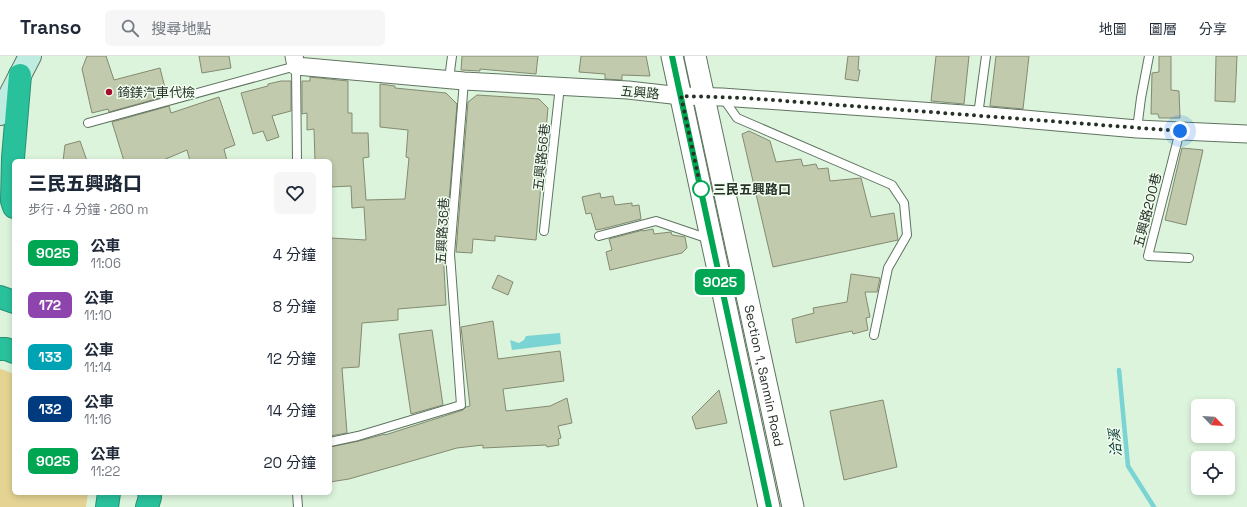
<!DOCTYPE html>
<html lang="zh-TW">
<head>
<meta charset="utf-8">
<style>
	body { margin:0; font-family:"Space Grotesk","Noto Sans TC",sans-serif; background:#f6f6f7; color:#1f2937; height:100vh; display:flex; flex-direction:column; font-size:15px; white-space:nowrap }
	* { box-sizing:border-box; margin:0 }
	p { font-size:13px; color:#747a83 }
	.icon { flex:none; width:22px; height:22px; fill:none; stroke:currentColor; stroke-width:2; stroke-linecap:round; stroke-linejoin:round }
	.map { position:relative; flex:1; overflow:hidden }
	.side { position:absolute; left:12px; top:103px; width:320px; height:336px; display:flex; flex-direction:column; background:#fff; border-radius:6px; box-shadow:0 2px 6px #0003 }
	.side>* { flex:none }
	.badge { padding:0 8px; border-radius:6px; font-size:14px; line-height:26px }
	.needle { width:26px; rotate:115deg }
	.buttons { position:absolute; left:1191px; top:343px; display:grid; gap:8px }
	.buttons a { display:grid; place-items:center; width:44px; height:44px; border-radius:6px; background:#fff; box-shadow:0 2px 6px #0003; font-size:20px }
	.you { position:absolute; width:20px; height:20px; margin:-10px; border:3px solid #fff; border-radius:50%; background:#1a73e8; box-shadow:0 0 0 6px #1a73e833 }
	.map>.badge { position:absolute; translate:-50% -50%; box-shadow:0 0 0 2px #fff }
	.round { display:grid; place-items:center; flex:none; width:42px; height:42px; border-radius:6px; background:#f6f6f7 }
	.headline { display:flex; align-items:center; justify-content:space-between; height:68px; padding:0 16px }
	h1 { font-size:19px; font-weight:800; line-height:30px }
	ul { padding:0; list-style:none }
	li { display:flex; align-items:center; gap:12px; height:52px; padding:0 16px }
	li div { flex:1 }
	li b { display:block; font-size:15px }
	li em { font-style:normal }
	li .badge { min-width:44px; font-weight:700; text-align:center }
	header { display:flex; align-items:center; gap:24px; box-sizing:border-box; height:56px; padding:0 20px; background:#fff; border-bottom:1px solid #e0e1e3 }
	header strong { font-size:19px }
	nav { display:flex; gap:22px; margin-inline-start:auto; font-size:14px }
	.search { width:280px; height:36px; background:#f6f6f7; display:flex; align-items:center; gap:10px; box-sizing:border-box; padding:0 14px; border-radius:6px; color:#747a83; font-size:15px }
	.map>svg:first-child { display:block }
	.green { fill:#e4d393 }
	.water { fill:#7bd4d4 }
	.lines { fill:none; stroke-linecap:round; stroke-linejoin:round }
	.stream { stroke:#7bd4d4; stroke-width:4.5 }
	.building { fill:#c2caad; stroke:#838a70 }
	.service-casing { stroke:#5f7460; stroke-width:10 }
	.minor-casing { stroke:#5f7460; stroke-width:19 }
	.tertiary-casing { stroke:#5f7460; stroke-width:23 }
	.secondary-casing { stroke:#5f7460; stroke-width:24 }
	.motorway-casing { stroke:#298f73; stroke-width:24 }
	.service { stroke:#fff; stroke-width:8 }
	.minor { stroke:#fff; stroke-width:17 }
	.tertiary { stroke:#fff; stroke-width:21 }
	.secondary { stroke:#bfece1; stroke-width:22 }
	.motorway { stroke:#29c19b; stroke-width:22 }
	.line-casing { stroke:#fff; stroke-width:9 }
	.line { stroke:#00a651; stroke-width:6 }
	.walk { stroke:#283128; stroke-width:4; stroke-dasharray:0 7.2 }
	.poi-dot { fill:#a70d2c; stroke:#f0fef0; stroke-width:1.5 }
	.stop-dot { fill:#fff; stroke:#00a651; stroke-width:2 }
	.labels { text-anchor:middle; stroke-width:3; stroke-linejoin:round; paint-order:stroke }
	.poi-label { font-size:13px; fill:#283128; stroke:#f0fef0; text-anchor:start }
	.street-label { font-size:13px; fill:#283128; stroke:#f0fef0 }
	.stop-label { font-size:13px; font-weight:bold; fill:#283128; stroke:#f0fef0; text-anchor:start }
	.water-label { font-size:14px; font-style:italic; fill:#0b3737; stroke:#f0fef0 }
</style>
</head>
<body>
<header>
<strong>Transo</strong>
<div class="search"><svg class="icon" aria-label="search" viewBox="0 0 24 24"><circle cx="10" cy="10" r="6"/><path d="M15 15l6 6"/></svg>搜尋地點</div>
<nav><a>地圖</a><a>圖層</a><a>分享</a></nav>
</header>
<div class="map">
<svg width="1247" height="451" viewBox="0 0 1247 451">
	<rect width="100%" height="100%" fill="#dcf4dc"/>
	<path class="green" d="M0 313 4 314 14 318V437H88L86 451H0Z"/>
	<path class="water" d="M560 277 561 288 512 294 510 284 519 287 524 284 526 280Z"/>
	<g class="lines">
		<path class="stream" d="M1119 314 1128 410 1154 451"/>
	</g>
	<path class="building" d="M87 0H106L114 24 160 12 167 40 109 56 108 53 92 57 82 13Z
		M199 0H229L231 12 202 17Z
		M462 0H538L536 18 480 13V15L461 14Z
		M581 0H646L650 20 622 19V24L605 23V18L579 16Z
		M848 0H859L858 14H860L858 25 845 23Z
		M936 0H969L964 48 931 45Z
		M996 0H1029L1023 53 990 50Z
		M1159 0H1171V34L1179 35 1180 62H1159L1158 58H1151L1152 17 1159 16Z
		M1216 0H1237L1235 46 1215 45Z
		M310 21 348 25V57H352V77H368L369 101 363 102 366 144 405 143 409 102 406 101 408 74 380 71V28L395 30V32L446 37 457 48 445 194H443L446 249 398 253V264L362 267 359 311 342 312 347 377 330 380V201L331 182 366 184 364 151 352 152 351 130 330 131V105H315L314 73 307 74V57L302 58V25H310Z
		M281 25H291V55L272 60 279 81 267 85 263 75 253 78 241 37 268 30V28Z
		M477 39 539 43 548 52 536 184 495 180V185L473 183 472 197 456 196 468 46Z
		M219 41 235 89 224 93 227 105H190L187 94 161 105H124L112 66 169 50 171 57Z
		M749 75 770 85 776 106 801 103 803 110 816 108 818 113 828 112 830 125 861 122 871 161 894 157 898 184 773 211 742 78Z
		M80 85 87 105H63L65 89Z
		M1182 92 1203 94 1186 169 1165 164Z
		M600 137 601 142 613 140 615 149 632 147V150L639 149 641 163 606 172 596 174 591 157 586 158 582 141Z
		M653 173 654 178 671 176 672 179 685 181 687 192 682 197 610 214 606 196 612 194 609 183 643 174V175Z
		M851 218 880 222 877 236H865L870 261 866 262 868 274 853 278 852 275 796 287 792 263 814 257 813 252 847 246Z
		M498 219 513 226 508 239 492 232Z
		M493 265 498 303 560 295 564 325 503 333 506 355 550 350 567 342 572 367 558 370 561 382 558 383 559 389 547 391 546 389 483 392V389L457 392 349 423 330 426V391L359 385 385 378V379L463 354 466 351 470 350 461 271Z
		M432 274 443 349 411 358 399 278Z
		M719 334 727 367 696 373 692 361Z
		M883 344 897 411 844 424 830 355Z"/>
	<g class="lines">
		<g class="service-casing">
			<path id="service" d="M449 23 452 0
				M723 42 737 62 892 129 904 147 907 179 888 212 874 279
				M978 59 986 0
				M88 67 296 10 297 105
				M1137 73 1141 42 1149 0
				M1180 75 1148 200 1189 202
				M544 175 560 30
				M599 180 656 165 709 183
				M330 386 358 380 461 349 450 198 464 25
				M297 437 298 451"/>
		</g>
		<g class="minor-casing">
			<path id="minor" d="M294 0 296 10 464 25 628 34 681 40 722 41 978 59 1137 73 1247 78"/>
		</g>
		<g class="tertiary-casing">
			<g id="tertiary">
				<path d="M672 0 769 451"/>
				<path id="s1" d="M695 0 793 451"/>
			</g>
		</g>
		<g class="secondary-casing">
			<path id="secondary" d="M0 58 30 0"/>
		</g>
		<g class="motorway-casing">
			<path id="motorway" d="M14 151 12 145 13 102 20 19
				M0 241 14 246
				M0 293H6L14 296
				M107 451 109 437
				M147 451 150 441 149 437"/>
		</g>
		<use href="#service" class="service"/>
		<use href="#minor" class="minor"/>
		<use href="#tertiary" class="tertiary"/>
		<use href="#secondary" class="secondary"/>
		<use href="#motorway" class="motorway"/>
	</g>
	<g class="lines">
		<g class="line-casing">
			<path id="line" d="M672 0 769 451"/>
		</g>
		<use href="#line" class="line"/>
		<path class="walk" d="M701 133 681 40 746 42 1180 75"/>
	</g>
	<circle class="poi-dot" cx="109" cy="36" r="4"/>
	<circle class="stop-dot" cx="701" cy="133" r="8"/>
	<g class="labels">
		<g class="poi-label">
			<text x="117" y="41">錡鎂汽車代檢</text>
		</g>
		<g class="street-label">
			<text transform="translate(640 36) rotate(5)" y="5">五興路</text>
			<text transform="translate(541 101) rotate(-84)" y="5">五興路56巷</text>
			<text transform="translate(1147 154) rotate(-76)" y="5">五興路200巷</text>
			<text transform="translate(442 175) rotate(-87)" y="5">五興路36巷</text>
			<text dy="5" stroke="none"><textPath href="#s1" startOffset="327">Section 1, Sanmin Road</textPath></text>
		</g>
		<g class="stop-label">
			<text x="713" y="138">三民五興路口</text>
		</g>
		<g class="water-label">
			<text transform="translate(1115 387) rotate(-95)" y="5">洽溪</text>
		</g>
	</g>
</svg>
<div class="buttons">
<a><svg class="needle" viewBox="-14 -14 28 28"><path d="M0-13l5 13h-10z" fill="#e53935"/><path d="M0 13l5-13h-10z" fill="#747a83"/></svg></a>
<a><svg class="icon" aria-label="locate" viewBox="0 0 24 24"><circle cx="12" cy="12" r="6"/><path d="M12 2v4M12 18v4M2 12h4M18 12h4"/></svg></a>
</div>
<div class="you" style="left:1180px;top:75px"></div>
<b class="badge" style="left:720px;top:226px;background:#00a651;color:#fff">9025</b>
<section class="side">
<div class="headline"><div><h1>三民五興路口</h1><p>步行 · 4 分鐘 · 260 m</p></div><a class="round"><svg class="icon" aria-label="heart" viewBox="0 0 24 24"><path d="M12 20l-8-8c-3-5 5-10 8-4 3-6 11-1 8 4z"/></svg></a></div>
<ul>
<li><span class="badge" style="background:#00a651;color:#fff">9025</span><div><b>公車</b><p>11:06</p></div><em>4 分鐘</em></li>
<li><span class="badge" style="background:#8e44ad;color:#fff">172</span><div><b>公車</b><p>11:10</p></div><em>8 分鐘</em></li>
<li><span class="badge" style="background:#00a3b4;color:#fff">133</span><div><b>公車</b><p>11:14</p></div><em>12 分鐘</em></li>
<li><span class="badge" style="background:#003b80;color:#fff">132</span><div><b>公車</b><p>11:16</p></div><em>14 分鐘</em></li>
<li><span class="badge" style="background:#00a651;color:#fff">9025</span><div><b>公車</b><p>11:22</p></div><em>20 分鐘</em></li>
</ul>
</section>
</div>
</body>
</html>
